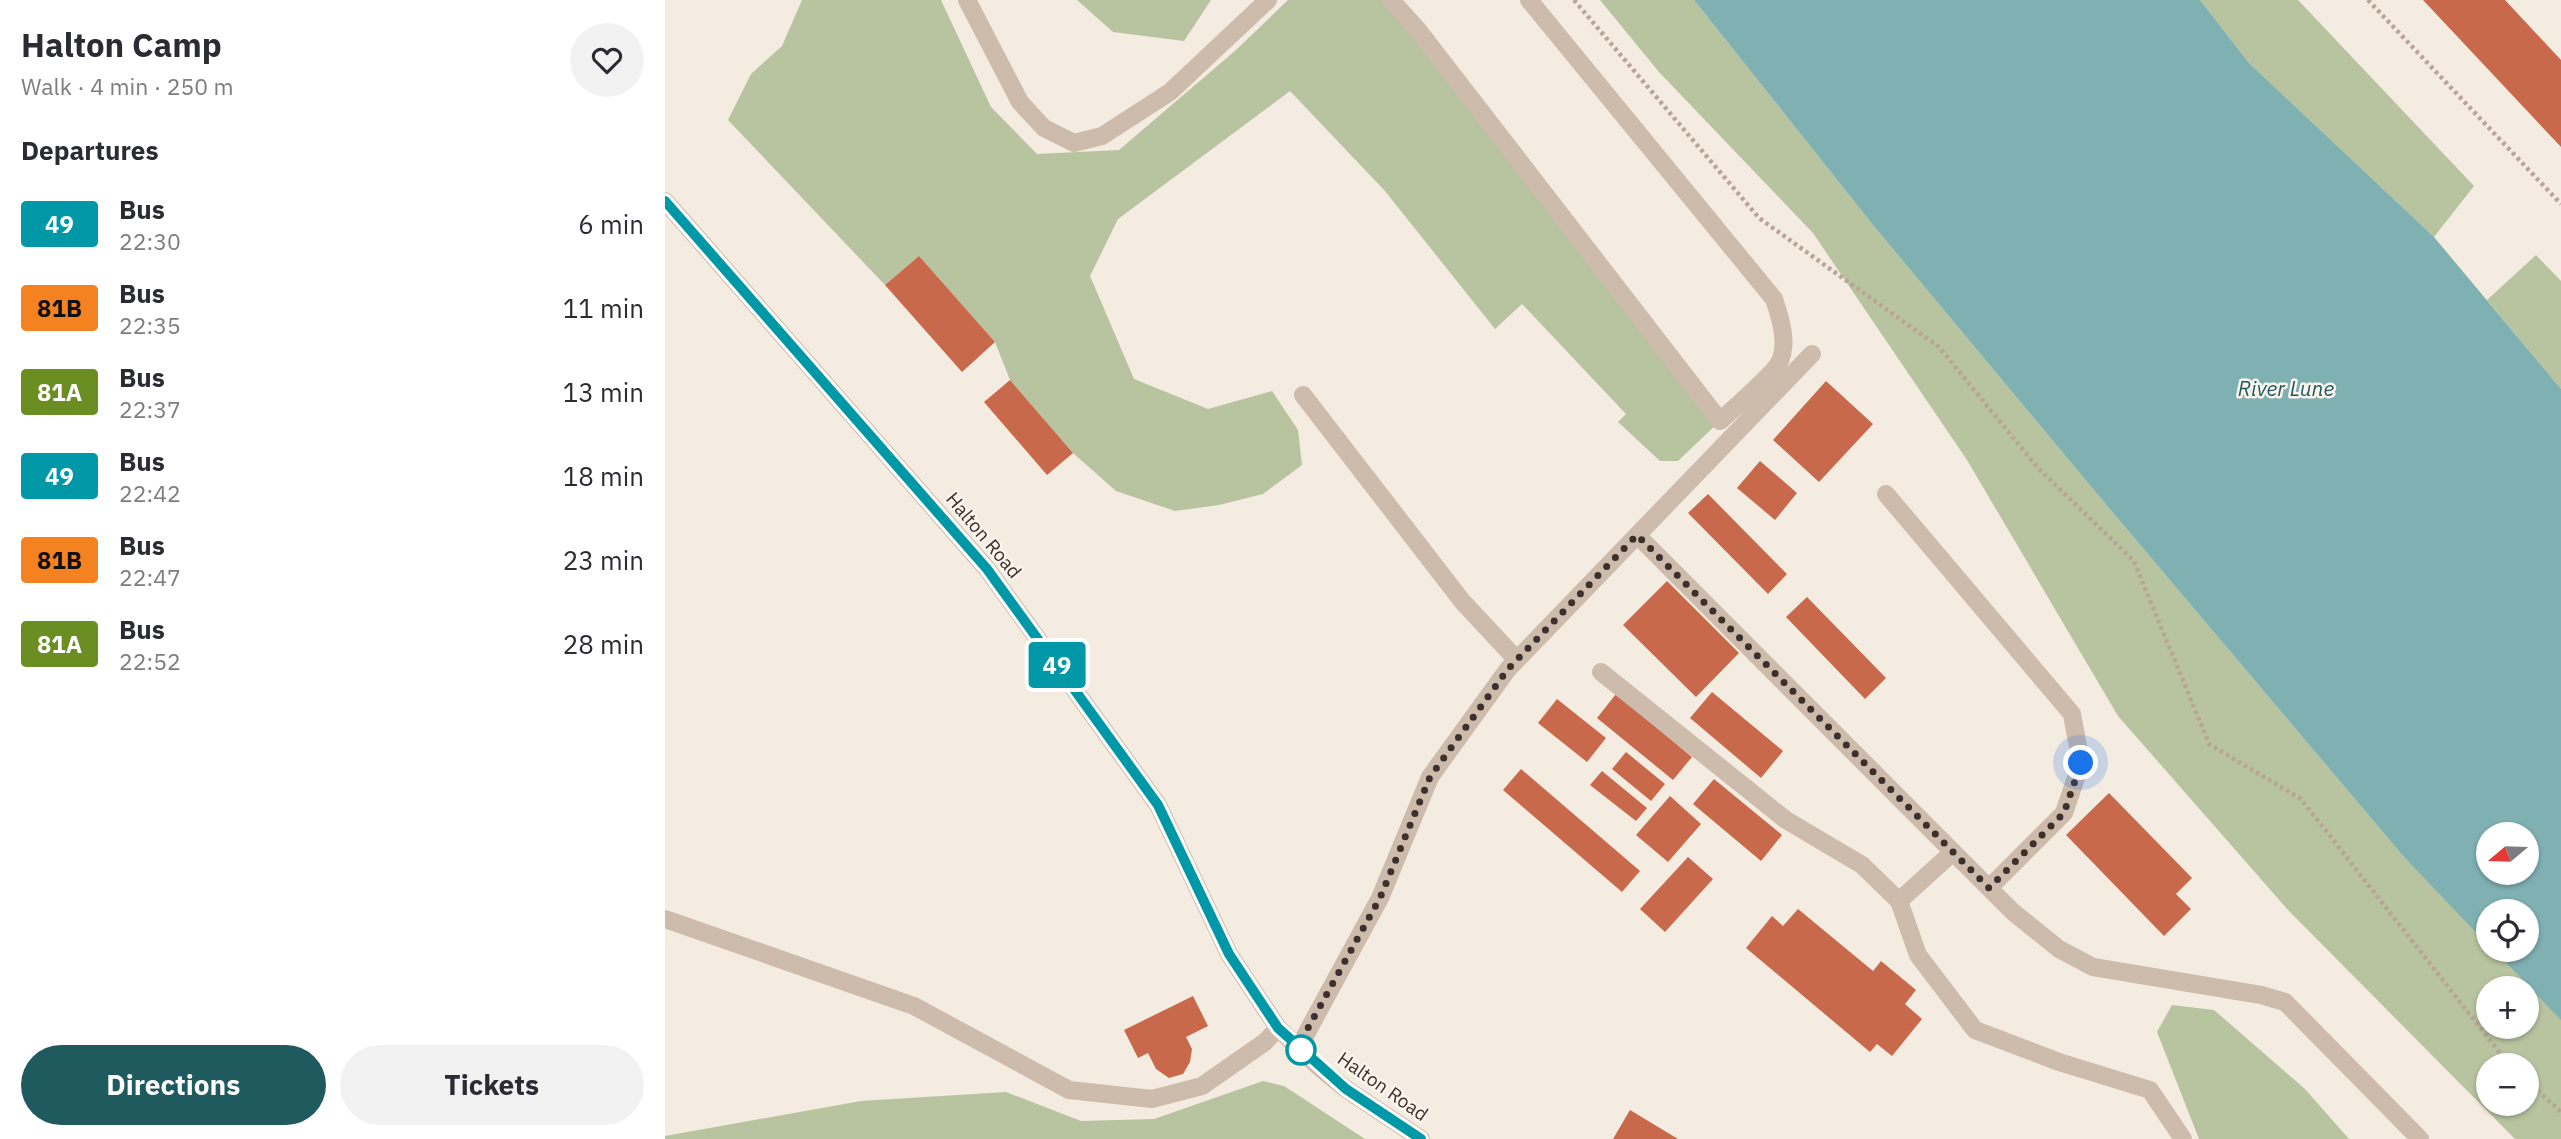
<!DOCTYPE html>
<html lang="en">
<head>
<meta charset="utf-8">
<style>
	body { margin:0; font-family:"IBM Plex Sans",sans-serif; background:#f2f2f3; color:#2b2b33; height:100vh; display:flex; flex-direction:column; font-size:26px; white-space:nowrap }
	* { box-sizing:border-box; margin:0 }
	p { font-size:23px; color:#7c7c81 }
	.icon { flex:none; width:38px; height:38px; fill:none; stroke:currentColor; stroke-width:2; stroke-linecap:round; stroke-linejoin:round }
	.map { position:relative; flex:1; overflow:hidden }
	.panel { display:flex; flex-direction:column; background:#fff; width:665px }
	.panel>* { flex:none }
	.badge { padding:0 14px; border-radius:5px; font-size:24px; line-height:46px }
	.needle { width:46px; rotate:251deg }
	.fabs { position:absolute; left:1811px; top:822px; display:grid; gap:14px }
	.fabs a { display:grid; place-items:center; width:63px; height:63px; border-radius:50%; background:#fff; box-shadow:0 2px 5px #0004; font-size:35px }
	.you { position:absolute; width:35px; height:35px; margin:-18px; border:5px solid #fff; border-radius:50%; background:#1a73e8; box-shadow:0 0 0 10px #1a73e833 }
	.map>.badge { position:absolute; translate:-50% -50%; box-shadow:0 0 0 4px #fff }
	h2 { padding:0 21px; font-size:26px; line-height:63px }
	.round { display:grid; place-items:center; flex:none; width:74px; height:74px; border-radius:37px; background:#f2f2f3 }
	.head { display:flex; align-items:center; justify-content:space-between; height:119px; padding:0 21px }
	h1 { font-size:33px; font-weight:800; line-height:52px }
	.button { display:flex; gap:14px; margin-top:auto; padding:14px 21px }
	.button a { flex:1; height:80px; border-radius:42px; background:#1f5a5e; color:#fff; font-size:28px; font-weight:800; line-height:80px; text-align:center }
	.button a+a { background:#f2f2f3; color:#2b2b33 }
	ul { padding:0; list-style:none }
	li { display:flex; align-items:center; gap:21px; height:84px; padding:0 21px }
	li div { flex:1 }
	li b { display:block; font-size:26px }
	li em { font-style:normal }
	li .badge { min-width:77px; font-weight:700; text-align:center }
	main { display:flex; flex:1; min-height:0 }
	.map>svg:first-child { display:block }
	.green { fill:#b8c4a0; fill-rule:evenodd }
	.water { fill:#7fb0b2; fill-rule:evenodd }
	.building { fill:#c8694b }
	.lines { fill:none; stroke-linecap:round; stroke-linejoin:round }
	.path { stroke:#b9a596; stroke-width:4.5; stroke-dasharray:3.5 3.5; stroke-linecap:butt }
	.minor { stroke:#cdbbac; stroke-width:18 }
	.line-casing { stroke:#fff; stroke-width:16 }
	.line { stroke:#0098a7; stroke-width:10 }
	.walk { stroke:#3b302b; stroke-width:7; stroke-dasharray:0 12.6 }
	.stop-dot { fill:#fff; stroke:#0098a7; stroke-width:3.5 }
	.labels { text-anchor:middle; stroke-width:5; stroke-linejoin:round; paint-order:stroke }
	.street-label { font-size:19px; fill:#3b302b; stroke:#fbf5ee }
	.water-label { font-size:21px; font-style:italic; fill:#1f5a5e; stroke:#fbf5ee }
</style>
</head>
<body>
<main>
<section class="panel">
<div class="head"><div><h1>Halton Camp</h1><p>Walk · 4 min · 250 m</p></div><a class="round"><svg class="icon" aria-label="heart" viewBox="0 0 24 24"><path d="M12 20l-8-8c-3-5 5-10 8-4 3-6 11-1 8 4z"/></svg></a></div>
<h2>Departures</h2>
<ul>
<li><span class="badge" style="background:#0098a7;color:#fff">49</span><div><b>Bus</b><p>22:30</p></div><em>6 min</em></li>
<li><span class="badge" style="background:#f58220;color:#111">81B</span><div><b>Bus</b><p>22:35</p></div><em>11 min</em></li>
<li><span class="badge" style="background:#6b8e23;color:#fff">81A</span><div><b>Bus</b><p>22:37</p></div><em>13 min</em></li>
<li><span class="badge" style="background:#0098a7;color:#fff">49</span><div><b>Bus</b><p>22:42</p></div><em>18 min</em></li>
<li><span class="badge" style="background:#f58220;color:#111">81B</span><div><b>Bus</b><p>22:47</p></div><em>23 min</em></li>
<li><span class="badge" style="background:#6b8e23;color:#fff">81A</span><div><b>Bus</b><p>22:52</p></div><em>28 min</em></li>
</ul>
<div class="button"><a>Directions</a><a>Tickets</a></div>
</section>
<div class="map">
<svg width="1896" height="1139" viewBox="0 0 1896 1139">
	<rect width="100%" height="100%" fill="#f4ebe1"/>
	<path class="green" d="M137 0H276L326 107 372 154 454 150 571 50 623 0H726L1055 421 1013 461H995L953 422 961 414 857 304 830 329 720 191 625 91 453 219 425 276 469 379 543 409 607 391 633 430 637 465 598 494 554 505 510 511 451 491 408 453 345 380 330 342 254 256 220 285 63 120 86 74 117 46Z
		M412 0H546L519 41 448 32Z
		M935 0H1029L1208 225 1433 495 1739 857 1823 943 1824 950H1831L1896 1017V1139H1850L1623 910 1453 716 1302 460 1148 233 994 72ZM1824 989H1862V1027H1824ZM1824 1066H1862V1104H1824Z
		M1535 0H1633L1809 186 1769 237 1584 63Z
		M1871 255 1896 281V389L1822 300Z
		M1507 1005 1549 1010 1640 1089 1684 1139H1534L1492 1032Z
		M598 1081 619 1086 700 1139H0V1136L196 1101 341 1092 416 1121 489 1119Z"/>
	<path class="water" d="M1029 0H1535L1584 63 1769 237 1896 389V1020L1829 950H1862V912H1824L1823 945 1739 857 1433 495 1208 225ZM1824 835H1862V873H1824Z"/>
	<path class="building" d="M1758 0H1840L1896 60V147Z
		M254 256 330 342 297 372 220 285Z
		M345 380 408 453 382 475 319 402Z
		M1161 381 1208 424 1154 482 1108 440Z
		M1095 461 1132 493 1110 520 1072 488Z
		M1043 494 1122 574 1103 594 1023 513Z
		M1002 581 1074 653 1031 697 958 625Z
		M1142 597 1221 678 1200 699 1121 617Z
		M1047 692 1118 751 1096 778 1025 718Z
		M951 694 1027 757 1008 780 932 718Z
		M892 699 941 738 922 762 873 723Z
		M961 752 1000 784 986 801 947 769Z
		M856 769 975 871 957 892 838 790Z
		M937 771 982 808 971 821 925 785Z
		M1049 779 1117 835 1096 861 1028 804Z
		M1444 793 1527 878 1511 894 1526 909 1499 936 1401 835Z
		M1005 796 1036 824 1003 862 971 835Z
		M1023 857 1048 879 1000 932 975 909Z
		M1133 909 1208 971 1216 961 1251 990 1240 1004 1257 1019 1227 1056 1212 1044 1205 1052 1081 948 1107 916 1118 926Z
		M528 996 543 1026 521 1037 527 1049 525 1062 518 1074 504 1078 491 1069 483 1053 473 1058 459 1030Z
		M965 1110 1013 1139H948Z"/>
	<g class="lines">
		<path class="path" d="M909 0 1094 218 1274 347 1372 467 1469 561 1544 744 1636 799 1845 1066
			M1703 0 1896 204
			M1862 1081 1896 1112"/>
		<path class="minor" d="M302 0 355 102 379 128 409 143 437 136 505 92 603 0
			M726 0 753 30 1055 421C1067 410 1108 374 1114 363 1124 344 1115 317 1109 299L864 0
			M0 201 322 569 493 805 564 954 613 1028 653 1066 681 1089 756 1139
			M638 395 797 601 852 660
			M1221 494 1407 714 1416 763 1399 813 1324 888
			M972 535 1324 888 1348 912 1394 949 1428 967 1596 995 1620 1002 1755 1139
			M936 672 1121 820 1197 865 1234 901
			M1288 852 1234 901 1253 955 1310 1030 1394 1062 1485 1090 1518 1139
			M0 919 249 1006 404 1090 487 1099 537 1086 600 1042 613 1028
			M634 1047 715 898 765 777 843 669 1147 354"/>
	</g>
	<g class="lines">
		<g class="line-casing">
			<path id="line" d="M0 201 322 569 493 805 564 954 613 1028 681 1089 756 1139"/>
		</g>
		<use href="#line" class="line"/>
		<path class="walk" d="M636 1050 634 1047 643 1028 715 898 765 777 843 669 972 535 1324 888 1399 813 1416 763"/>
	</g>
	<circle class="stop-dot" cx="636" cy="1050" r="14"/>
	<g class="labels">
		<g class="street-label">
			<text transform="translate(319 535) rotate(50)" y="7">Halton Road</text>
			<text transform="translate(718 1086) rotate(35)" y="7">Halton Road</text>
		</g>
		<g class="water-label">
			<text x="1621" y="396">River Lune</text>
		</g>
	</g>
</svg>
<div class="fabs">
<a><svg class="needle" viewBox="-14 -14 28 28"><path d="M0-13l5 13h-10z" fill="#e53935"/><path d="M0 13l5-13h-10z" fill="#7c7c81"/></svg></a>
<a><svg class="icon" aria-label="locate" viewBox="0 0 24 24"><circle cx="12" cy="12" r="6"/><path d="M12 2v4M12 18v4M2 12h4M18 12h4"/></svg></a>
<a>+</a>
<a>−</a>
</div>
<div class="you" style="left:1416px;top:763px"></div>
<b class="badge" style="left:392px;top:665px;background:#0098a7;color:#fff">49</b>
</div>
</main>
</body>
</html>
